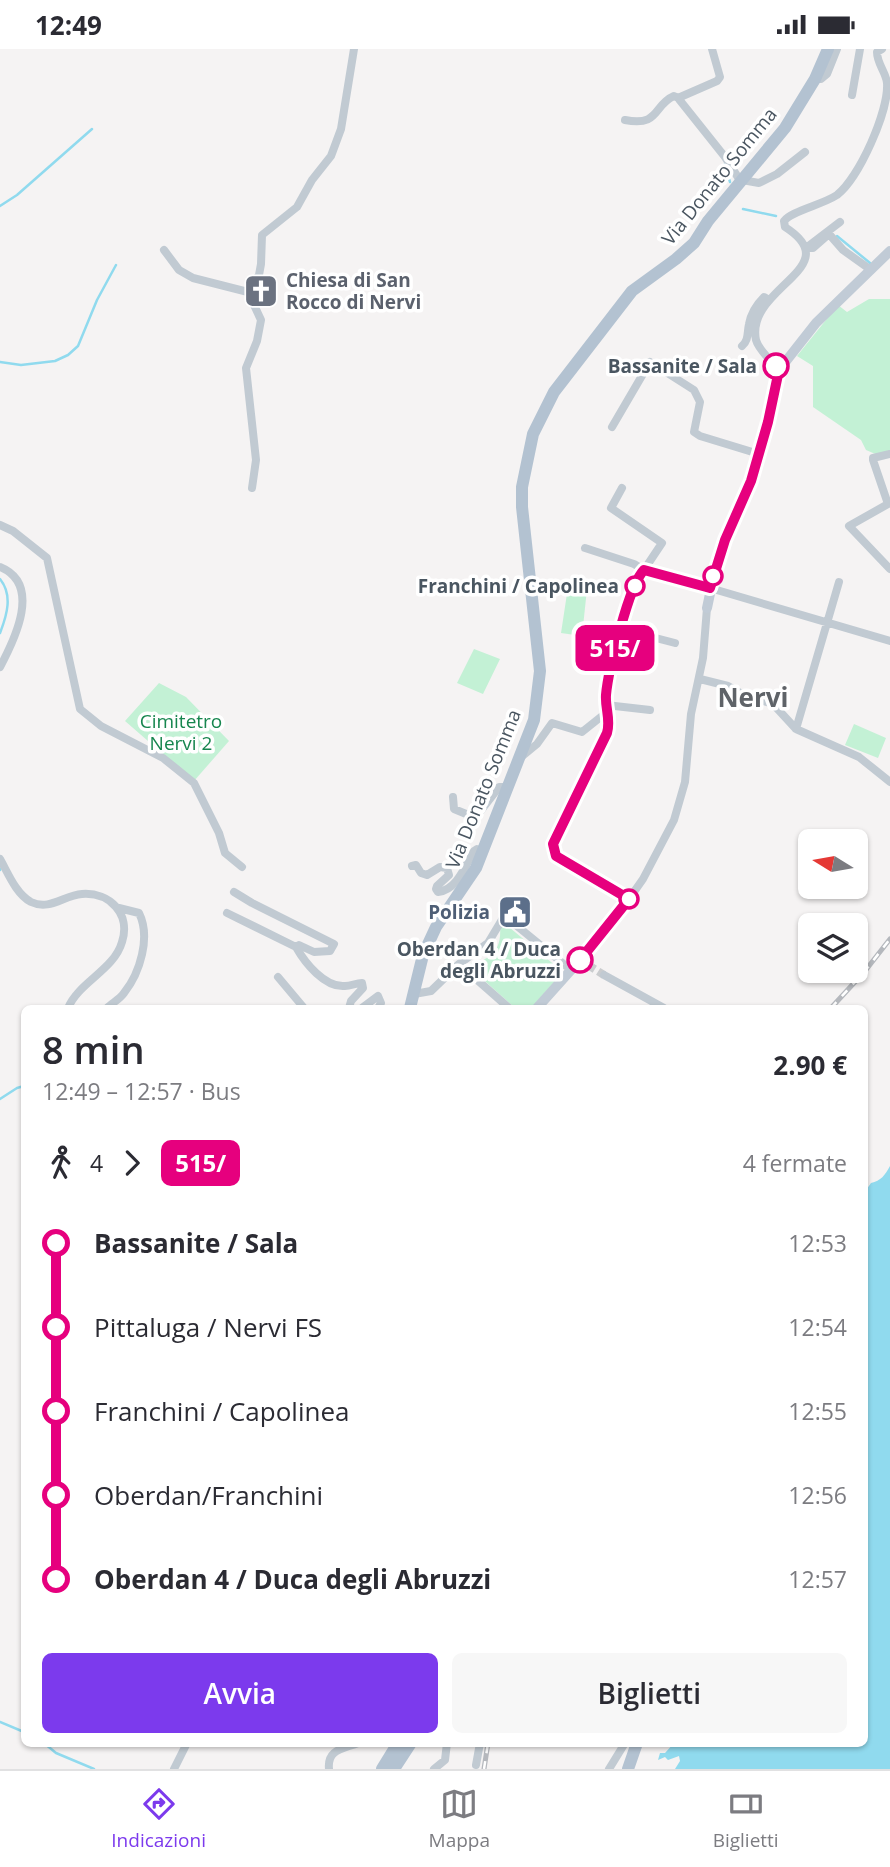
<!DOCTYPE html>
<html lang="it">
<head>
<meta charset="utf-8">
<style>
	body { margin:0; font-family:"Open Sans",sans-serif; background:#f7f7f7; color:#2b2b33; height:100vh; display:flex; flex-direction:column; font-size:26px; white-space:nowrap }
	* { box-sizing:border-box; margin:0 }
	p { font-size:23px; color:#7c7c81 }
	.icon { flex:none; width:38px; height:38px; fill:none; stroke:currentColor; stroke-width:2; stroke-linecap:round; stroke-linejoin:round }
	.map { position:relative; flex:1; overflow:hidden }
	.drawer { position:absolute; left:21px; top:956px; width:847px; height:742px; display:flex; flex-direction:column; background:#fff; border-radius:10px; box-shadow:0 2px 5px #0004 }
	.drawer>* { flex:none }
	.badge { padding:0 14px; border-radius:10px; font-size:24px; line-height:46px }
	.needle { width:46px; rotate:281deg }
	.fabs { position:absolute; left:798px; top:780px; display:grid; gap:14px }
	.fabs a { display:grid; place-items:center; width:70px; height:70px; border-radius:10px; background:#fff; box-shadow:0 2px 5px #0004; font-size:35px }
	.map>.badge { position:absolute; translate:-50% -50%; box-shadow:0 0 0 4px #fff }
	.legs { display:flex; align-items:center; gap:10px; height:77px; padding:0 21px; font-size:23px }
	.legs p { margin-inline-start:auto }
	.summary { display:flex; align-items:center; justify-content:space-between; height:119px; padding:0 21px }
	h1 { font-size:38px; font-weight:600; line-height:52px }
	.cta { display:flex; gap:14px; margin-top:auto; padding:14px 21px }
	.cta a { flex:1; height:80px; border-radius:10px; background:#7c3aed; color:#fff; font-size:28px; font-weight:600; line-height:80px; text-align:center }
	.cta a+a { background:#f7f7f7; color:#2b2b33 }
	ul { padding:0 21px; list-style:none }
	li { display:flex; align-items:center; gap:24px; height:84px; font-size:26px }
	li i { display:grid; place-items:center; width:10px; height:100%; margin:0 9px; background:currentColor }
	li i::after { content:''; width:18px; height:18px; margin:-9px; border:5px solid; border-radius:50%; background:#fff }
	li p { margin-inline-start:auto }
	li:first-child i { background:linear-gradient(#0000 50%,currentColor 0) }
	li:last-child i { background:linear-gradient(currentColor 50%,#0000 0) }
	.status { display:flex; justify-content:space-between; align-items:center; height:49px; padding:0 35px; background:#fff; direction:ltr }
	.status svg { height:19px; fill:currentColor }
	.dock { display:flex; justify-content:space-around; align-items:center; height:98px; border-top:2px solid #e1e1e2; background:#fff; font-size:19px; color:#7c7c81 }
	.dock a { display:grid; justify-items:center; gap:4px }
	.dock .current { color:#7c3aed }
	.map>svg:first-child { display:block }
	.green { fill:#c3f1d5 }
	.water { fill:#90daee }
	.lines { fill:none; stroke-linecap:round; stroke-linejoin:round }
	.stream { stroke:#90daee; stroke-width:2.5 }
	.street-tunnel { stroke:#caccce; stroke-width:8; stroke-dasharray:8 4; stroke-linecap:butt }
	.street { stroke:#c1cad2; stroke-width:8 }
	.secondary { stroke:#c1cbd6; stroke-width:10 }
	.primary { stroke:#b3c2d1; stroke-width:12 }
	.rail-casing { stroke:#b5b8bd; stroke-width:5 }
	.rail { stroke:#fff; stroke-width:2.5; stroke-dasharray:8; stroke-linecap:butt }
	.line-1-casing { stroke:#fff; stroke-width:16 }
	.line-1 { stroke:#e6007e; stroke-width:10 }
	.stop-1-dot { fill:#fff; stroke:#e6007e; stroke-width:3.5 }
	.labels { text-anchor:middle; stroke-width:7; stroke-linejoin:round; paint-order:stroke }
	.street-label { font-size:19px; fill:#4a5661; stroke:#fff }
	.worship-label { font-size:19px; font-weight:bold; fill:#5b616d; stroke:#fff; text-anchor:start }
	.stop-label { font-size:19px; font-weight:bold; fill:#4a5661; stroke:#fff; text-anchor:end }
	.park-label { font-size:19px; fill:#17864f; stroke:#fff }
	.service-label { font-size:19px; font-weight:bold; fill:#4e5e75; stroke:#fff; text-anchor:end }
	.district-label { font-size:26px; font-weight:bold; fill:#5f6368; stroke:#fff }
</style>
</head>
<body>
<div class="status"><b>12:49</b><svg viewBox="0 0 49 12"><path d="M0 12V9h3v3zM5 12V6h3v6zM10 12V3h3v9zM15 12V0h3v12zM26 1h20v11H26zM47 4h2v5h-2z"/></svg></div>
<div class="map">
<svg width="890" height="1720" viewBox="0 0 890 1720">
	<rect width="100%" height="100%" fill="#f5f3f3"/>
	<path class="green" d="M869 250H890V404L880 407 866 401 861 391 813 358V317L797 307 838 256 847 263Z
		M568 538 587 540 582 587 561 584Z
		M474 600 500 610 483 645 457 634Z
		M159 634 186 648 229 692 194 732 125 672Z
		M854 675 886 689 878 709 845 696Z
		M503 873 563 923 531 959H515L468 917C473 912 476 913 483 911 499 904 501 891 500 877Z"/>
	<path class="water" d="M890 1117V1720H675L680 1712 679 1707 668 1711 665 1708 658 1711 660 1704H665L674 1694H864V1144L871 1134C881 1132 885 1126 890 1117Z"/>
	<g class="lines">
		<path class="stream" d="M725 115 730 133
			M0 157 17 146 92 80
			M743 160 776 167
			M837 187 870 214
			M0 313 21 316 55 312 68 306 78 297 97 251 116 216
			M0 530C13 546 7 566 0 584
			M0 821V820
			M0 1050 17 1039 24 1037
			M0 1673 24 1683
			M44 1694 56 1704 94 1720"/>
		<path class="street-tunnel" d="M588 916 604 926"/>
		<path class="street" d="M712 0 720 28 717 32 678 49 725 108 741 133
			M815 30H821L827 25 837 0
			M852 46 860 0
			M625 71C660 78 653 56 674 47L678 49
			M742 131 759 134 777 125 805 103
			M840 173 806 199H813L829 185 843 201 871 221
			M164 201 179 221 193 229 248 243 261 271 257 292 246 319 256 411 252 439
			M248 243 259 226 261 215 262 186 297 158 312 131 331 107 341 80 354 0
			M742 297C749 291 747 284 749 275 751 264 756 256 764 248L769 251
			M779 321C772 312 759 302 756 291 745 238 849 219 785 178L784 172C791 162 822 156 837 146 859 129 889 62 887 34 886 23 877 15 877 3L882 0
			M612 378 650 313 694 341 700 353 694 383 700 387 759 405
			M890 405 873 409V411L888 455 849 477 890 520
			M0 476 13 482 47 509 80 660 101 677 163 709 194 734 219 784 225 804 242 818
			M585 499 634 515 644 521 662 494 611 459 622 439
			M0 518C42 535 15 590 0 618
			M710 539 890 592
			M621 580 675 594
			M581 598 595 600 613 609
			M700 630 728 637 742 645 773 655 796 680 859 708 890 733
			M606 656 650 661
			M796 680 839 533
			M520 709 537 695 552 674 582 683 607 663
			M453 748 454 760 471 767 479 764 499 738H509
			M0 810C8 824 16 845 31 853 50 862 64 846 82 845 110 843 131 865 122 893 114 921 79 933 68 959
			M412 817 416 816 421 824 427 826 440 818 447 819 449 826 437 837 436 840 438 843C457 841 465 817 474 802L477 800 483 803
			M234 843 252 854 334 895 330 902 314 903 299 896 296 898C305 914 325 939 345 937 351 937 356 934 362 934L363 939 351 952 349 959
			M629 850 643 830 674 771 685 733 691 665 703 609 707 559
			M227 864 296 898
			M604 926 664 959
			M278 928 304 959
			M414 945 431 942 459 915
			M107 959C112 954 120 950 124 944 140 924 151 888 139 864L119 859
			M362 959 378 947 381 954 378 959
			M509 959 459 915 488 894 503 869 506 868 571 921
			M476 1716 480 1694
			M174 1720 187 1694
			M329 1720C327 1700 343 1700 358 1694
			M434 1720 445 1711 447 1694
			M609 1720 625 1694"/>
		<path class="secondary" d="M707 559 715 521 756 419 779 321 816 274 890 202
			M537 959 597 892 629 850 556 807 553 801 556 789 607 684C611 671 605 659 606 646 609 607 624 564 638 528L644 521 710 539"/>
		<path class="primary" d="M410 959 423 906 436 878 476 819 534 671 540 622 522 458V438L533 385 554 343 632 242 676 210 694 194 708 172 785 79 815 30 828 0
			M382 1720 398 1694
			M394 1720 411 1694
			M628 1720 637 1694"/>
		<g class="rail-casing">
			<path id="rail" d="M831 959 865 922 890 890
				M484 1720 488 1694"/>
		</g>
		<use href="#rail" class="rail"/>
	</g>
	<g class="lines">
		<g class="line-1-casing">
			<path id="line-1" d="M580 911 629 850 556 807 553 795 607 684C611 671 605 659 606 646 608 623 629 535 644 521L710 539 725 491 751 432 768 373 779 321 776 317"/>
		</g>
		<use href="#line-1" class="line-1"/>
	</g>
	<defs>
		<g id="church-square" transform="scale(1.75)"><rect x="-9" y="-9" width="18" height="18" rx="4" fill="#6b7280" stroke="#fff"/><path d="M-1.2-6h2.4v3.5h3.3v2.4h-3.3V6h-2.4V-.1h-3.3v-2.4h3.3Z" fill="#fff"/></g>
		<g id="civic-square" transform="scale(1.75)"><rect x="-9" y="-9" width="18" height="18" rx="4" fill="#5c6f8a" stroke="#fff"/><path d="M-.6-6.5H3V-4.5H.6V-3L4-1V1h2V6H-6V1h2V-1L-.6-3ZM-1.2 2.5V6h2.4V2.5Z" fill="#fff"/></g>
	</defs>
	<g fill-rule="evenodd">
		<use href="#church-square" x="261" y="242"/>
		<use href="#civic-square" x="515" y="863"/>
	</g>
	<g class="stop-1-dot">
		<circle cx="776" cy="317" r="12"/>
		<circle cx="713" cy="527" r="9"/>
		<circle cx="635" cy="537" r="9"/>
		<circle cx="629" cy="850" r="9"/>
		<circle cx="580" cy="911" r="12"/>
	</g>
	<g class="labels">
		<g class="street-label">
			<text transform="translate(719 127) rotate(-51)" y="7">Via Donato Somma</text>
			<text transform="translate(483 740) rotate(-68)" y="7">Via Donato Somma</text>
		</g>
		<g class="worship-label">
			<text x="286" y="238">Chiesa di San<tspan x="286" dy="22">Rocco di Nervi</tspan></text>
		</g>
		<g class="stop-label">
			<text x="757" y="324">Bassanite / Sala</text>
			<text x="619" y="544">Franchini / Capolinea</text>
			<text x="561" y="907">Oberdan 4 / Duca<tspan x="561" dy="22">degli Abruzzi</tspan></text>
		</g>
		<g class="park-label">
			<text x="181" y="679">Cimitetro<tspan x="181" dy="22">Nervi 2</tspan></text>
		</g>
		<g class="service-label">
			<text x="490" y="870">Polizia</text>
		</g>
		<g class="district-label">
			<text x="753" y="658">Nervi</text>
		</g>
	</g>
</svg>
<div class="fabs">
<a><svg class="needle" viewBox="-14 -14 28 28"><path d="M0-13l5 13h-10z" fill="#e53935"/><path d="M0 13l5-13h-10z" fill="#7c7c81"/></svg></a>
<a><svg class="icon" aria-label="layers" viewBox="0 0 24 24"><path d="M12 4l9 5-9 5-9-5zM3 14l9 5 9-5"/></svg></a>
</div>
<b class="badge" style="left:615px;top:599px;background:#e6007e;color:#fff">515/</b>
<section class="drawer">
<div class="summary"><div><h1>8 min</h1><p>12:49 – 12:57 · Bus</p></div><b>2.90 €</b></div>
<div class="legs"><svg class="icon" aria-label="walk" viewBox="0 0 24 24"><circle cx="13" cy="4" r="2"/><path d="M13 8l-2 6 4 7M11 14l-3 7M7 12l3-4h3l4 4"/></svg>4<svg class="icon" aria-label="forward" viewBox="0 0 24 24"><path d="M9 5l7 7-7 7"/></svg><b class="badge" style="background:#e6007e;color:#fff">515/</b><p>4 fermate</p></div>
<ul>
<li><i style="color:#e6007e"></i><b>Bassanite / Sala</b><p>12:53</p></li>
<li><i style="color:#e6007e"></i><span>Pittaluga / Nervi FS</span><p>12:54</p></li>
<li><i style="color:#e6007e"></i><span>Franchini / Capolinea</span><p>12:55</p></li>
<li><i style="color:#e6007e"></i><span>Oberdan/Franchini</span><p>12:56</p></li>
<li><i style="color:#e6007e"></i><b>Oberdan 4 / Duca degli Abruzzi</b><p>12:57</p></li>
</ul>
<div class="cta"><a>Avvia</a><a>Biglietti</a></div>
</section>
</div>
<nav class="dock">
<a class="current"><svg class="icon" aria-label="directions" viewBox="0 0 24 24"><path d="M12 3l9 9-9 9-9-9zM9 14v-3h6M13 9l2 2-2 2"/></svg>Indicazioni</a>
<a><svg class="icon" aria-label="map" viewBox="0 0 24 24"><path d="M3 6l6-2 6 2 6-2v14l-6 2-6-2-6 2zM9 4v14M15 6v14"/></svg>Mappa</a>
<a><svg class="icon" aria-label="tickets" viewBox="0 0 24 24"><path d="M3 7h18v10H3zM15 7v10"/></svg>Biglietti</a>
</nav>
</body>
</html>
